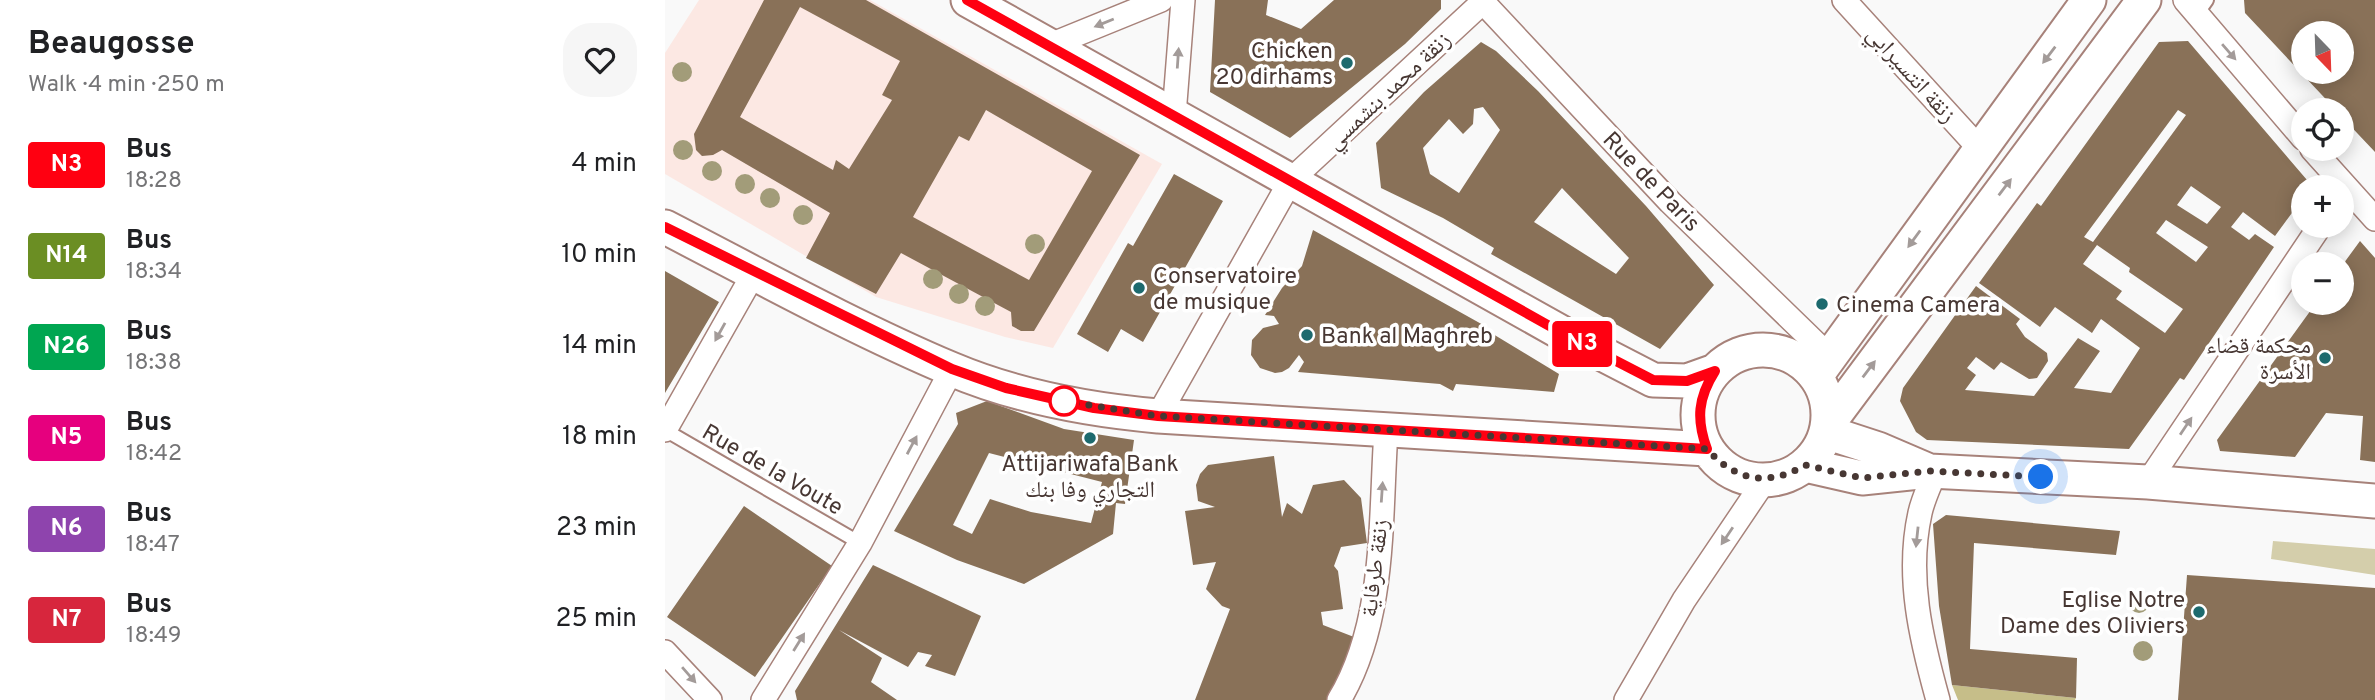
<!DOCTYPE html>
<html lang="en">
<head>
<meta charset="utf-8">
<style>
	body { margin:0; font-family:Overpass,"Noto Naskh Arabic",sans-serif; background:#f6f6f6; color:#202124; height:100vh; display:flex; flex-direction:column; font-size:26px; white-space:nowrap }
	* { box-sizing:border-box; margin:0 }
	p { font-size:23px; color:#757577 }
	.icon { flex:none; width:38px; height:38px; fill:none; stroke:currentColor; stroke-width:2; stroke-linecap:round; stroke-linejoin:round }
	.map { position:relative; flex:1; overflow:hidden }
	.drawer { display:flex; flex-direction:column; background:#fff; width:665px }
	.drawer>* { flex:none }
	.badge { padding:0 14px; border-radius:5px; font-size:24px; line-height:46px }
	.needle { width:46px; rotate:157deg }
	.fabs { position:absolute; left:1626px; top:21px; display:grid; gap:14px }
	.fabs a { display:grid; place-items:center; width:63px; height:63px; border-radius:50%; background:#fff; box-shadow:0 4px 18px #0003; font-size:35px }
	.you { position:absolute; width:35px; height:35px; margin:-18px; border:5px solid #fff; border-radius:50%; background:#1a73e8; box-shadow:0 0 0 10px #1a73e833 }
	.map>.badge { position:absolute; translate:-50% -50%; box-shadow:0 0 0 4px #fff }
	.round { display:grid; place-items:center; flex:none; width:74px; height:74px; border-radius:28px; background:#f6f6f6 }
	.head { display:flex; align-items:center; justify-content:space-between; height:119px; padding:0 28px }
	h1 { font-size:33px; font-weight:700; line-height:52px }
	ul { padding:0; list-style:none }
	li { display:flex; align-items:center; gap:21px; height:91px; padding:0 28px }
	li div { flex:1 }
	li b { display:block; font-size:26px }
	li em { font-style:normal }
	li .badge { min-width:77px; font-weight:700; text-align:center }
	main { display:flex; flex:1; min-height:0 }
	.map>svg:first-child { display:block }
	.built { fill:#fce8e3 }
	.green { fill:#d4ceab }
	.forest { fill:#c6be89 }
	.building { fill:#897158; fill-rule:evenodd }
	.lines { fill:none; stroke-linecap:round; stroke-linejoin:round }
	.lane-casing { stroke:#a7827a; stroke-width:16 }
	.street-casing { stroke:#a7827a; stroke-width:26 }
	.secondary-casing { stroke:#a7827a; stroke-width:37 }
	.lane { stroke:#fff; stroke-width:12 }
	.street { stroke:#fff; stroke-width:23 }
	.secondary { stroke:#fff; stroke-width:33 }
	.tree { fill:#a29c79 }
	.oneway { fill:#a39b99 }
	.line-casing { stroke:#fff; stroke-width:16 }
	.line { stroke:#f01; stroke-width:10 }
	.walk { stroke:#473733; stroke-width:7; stroke-dasharray:0 12.6 }
	.poi-dot { fill:#1d6a6e; stroke:#fff; stroke-width:2.5 }
	.stop-dot { fill:#fff; stroke:#f01; stroke-width:3.5 }
	.labels { text-anchor:middle; stroke-width:7; stroke-linejoin:round; paint-order:stroke }
	.poi-label { font-size:23px; fill:#473733; stroke:#fff; text-anchor:end }
	.street-label { font-size:23px; fill:#473733; stroke:#fff }
</style>
</head>
<body>
<main>
<section class="drawer">
<div class="head"><div><h1>Beaugosse</h1><p>Walk · 4 min · 250 m</p></div><a class="round"><svg class="icon" aria-label="heart" viewBox="0 0 24 24"><path d="M12 20l-8-8c-3-5 5-10 8-4 3-6 11-1 8 4z"/></svg></a></div>
<ul>
<li><span class="badge" style="background:#f01;color:#fff">N3</span><div><b>Bus</b><p>18:28</p></div><em>4 min</em></li>
<li><span class="badge" style="background:#6b8e23;color:#fff">N14</span><div><b>Bus</b><p>18:34</p></div><em>10 min</em></li>
<li><span class="badge" style="background:#00a651;color:#fff">N26</span><div><b>Bus</b><p>18:38</p></div><em>14 min</em></li>
<li><span class="badge" style="background:#e6007e;color:#fff">N5</span><div><b>Bus</b><p>18:42</p></div><em>18 min</em></li>
<li><span class="badge" style="background:#8e44ad;color:#fff">N6</span><div><b>Bus</b><p>18:47</p></div><em>23 min</em></li>
<li><span class="badge" style="background:#d7263d;color:#fff">N7</span><div><b>Bus</b><p>18:49</p></div><em>25 min</em></li>
</ul>
</section>
<div class="map">
<svg width="1710" height="700" viewBox="0 0 1710 700">
	<rect width="100%" height="100%" fill="#f9f9f9"/>
	<path class="built" d="M34 0H205L497 164 388 348 340 337 211 297 0 174V53Z"/>
	<path class="green" d="M1608 541 1710 549V575L1606 559Z"/>
	<path class="forest" d="M1287 685 1411 698 1410 700H1293Z"/>
	<path class="building" d="M99 0H201L475 155 369 331H356L347 326 346 312 236 253 211 294 141 258 165 213 57 150 48 155 37 156 31 150 29 134ZM135 7 235 61 217 95 227 100 184 169 171 160 168 170 75 117ZM321 110 427 171 364 280 248 217 294 136 304 141Z
		M550 0H603L601 15 636 29 669 0H776V9L740 44 625 138 545 92Z
		M1579 0H1710V152L1676 116V110H1671L1580 13ZM1638 33H1676V72H1638Z
		M1523 41 1648 187H1638V198L1610 236 1578 212 1566 227 1584 240 1590 234 1609 247 1519 380 1515 378 1464 449 1262 440 1251 432 1235 401 1238 388 1311 286 1355 319 1351 324 1360 337 1382 353 1383 361 1372 378 1364 379 1336 362 1329 370 1311 357 1302 368 1311 375 1300 390 1369 396 1413 338 1435 351 1409 388 1446 393 1475 348 1436 319 1427 333 1390 307 1375 327 1314 283 1372 203 1376 206 1494 42ZM1513 110 1521 115 1428 242 1419 237ZM1526 186 1556 207 1542 224 1512 205ZM1501 220 1543 247 1531 262 1491 233ZM1432 245 1465 268 1464 272 1518 309 1500 333 1451 299 1457 291 1418 264Z
		M816 42 831 51 873 91 981 206 1049 285 995 349 826 254 829 248 778 218 716 188 711 143 759 92ZM818 107 835 130 794 193 765 174 758 148 784 119 798 134 808 124 809 109ZM897 188 964 258 951 274 869 222Z
		M509 174 558 201 478 342 456 329 443 352 412 334 463 243 468 246Z
		M648 230 820 326 818 328 894 374 889 392 791 384 788 391 775 384 633 372 639 362 634 355 624 368 617 372 610 373 595 368 586 355 587 340 598 328 614 324 609 316 600 315 617 288 637 266Z
		M1695 241 1710 258V462L1695 460 1698 416 1661 413 1630 457 1555 451 1552 440 1651 303H1676V267Z
		M0 271 54 302 0 393Z
		M322 401 399 429 469 440 460 504 451 503 448 534 359 584 292 560 229 531 293 424 291 413ZM324 453 437 482 426 523 366 512 325 499 307 534 288 525Z
		M609 456 617 517 622 503 637 514 648 485 679 480 696 498 702 543 676 547 669 566 673 571 678 609 656 612 658 625 689 637 664 700H530L565 609 557 606 541 589 551 562 528 565 520 511 550 507 533 501 531 485 535 474 543 465Z
		M79 506 167 566 90 677 2 617Z
		M1281 515 1455 531 1451 555 1309 543 1305 649 1412 658 1411 698 1287 685 1274 606 1268 524Z
		M208 565 316 616 290 676 260 666 267 655 253 652 243 667 174 630 217 658 206 682 232 700H132L130 691Z
		M1522 575 1710 588V700H1513Z"/>
	<g class="lines">
		<g class="lane-casing">
			<path id="lane" d="M1532 14 1542 0
				M0 430 195 543"/>
		</g>
		<g class="street-casing">
			<path id="street" d="M816 0 1005 202 1165 357
				M1179 0 1314 148
				M1520 0 1638 138
				M383 46 496 0
				M509 115 518 0
				M1647 149 1710 219
				M493 416 626 180 820 0
				M0 430 89 273
				M1270 472C1265 485 1258 499 1255 513 1241 576 1256 639 1273 700
				M1483 482 1655 226
				M0 652 45 700
				M98 700 195 543 287 369
				M674 700C721 622 715 519 721 431
				M961 700 1019 600 1100 480"/>
		</g>
		<g class="secondary-casing">
			<path id="secondary" d="M303 0 897 333 988 380 1022 381 1050 371
				M0 227C93 275 189 328 286 369 350 396 424 410 493 416L1042 449
				M1033 415a65 65 0 1 1 130 0a65 65 0 1 1-130 0Z
				M1151 376 1424 0
				M1163 424 1479 0
				M1161 432 1213 449 1262 470
				M1140 465 1197 478 1264 471 1483 482 1710 501"/>
		</g>
		<use href="#lane" class="lane"/>
		<use href="#street" class="street"/>
		<use href="#secondary" class="secondary"/>
	</g>
	<g class="tree">
		<circle cx="17" cy="72" r="10"/>
		<circle cx="18" cy="150" r="10"/>
		<circle cx="47" cy="171" r="10"/>
		<circle cx="80" cy="184" r="10"/>
		<circle cx="105" cy="198" r="10"/>
		<circle cx="138" cy="215" r="10"/>
		<circle cx="370" cy="244" r="10"/>
		<circle cx="268" cy="279" r="10"/>
		<circle cx="294" cy="294" r="10"/>
		<circle cx="320" cy="306" r="10"/>
		<circle cx="1474" cy="603" r="10"/>
		<circle cx="1478" cy="651" r="10"/>
	</g>
	<defs><path id="oneway-solid" d="M-6-.8H1V-3.2L6.5 0L1 3.2V.8H-6Z" transform="scale(1.75)"/></defs>
	<g class="oneway">
		<use href="#oneway-solid" transform="translate(439 23) rotate(158)"/>
		<use href="#oneway-solid" transform="translate(1564 52) rotate(49)"/>
		<use href="#oneway-solid" transform="translate(1384 55) rotate(127)"/>
		<use href="#oneway-solid" transform="translate(513 58) rotate(-86)"/>
		<use href="#oneway-solid" transform="translate(1340 187) rotate(-53)"/>
		<use href="#oneway-solid" transform="translate(1249 239) rotate(126)"/>
		<use href="#oneway-solid" transform="translate(55 332) rotate(119)"/>
		<use href="#oneway-solid" transform="translate(1204 369) rotate(-53)"/>
		<use href="#oneway-solid" transform="translate(1521 426) rotate(-56)"/>
		<use href="#oneway-solid" transform="translate(247 445) rotate(-62)"/>
		<use href="#oneway-solid" transform="translate(717 492) rotate(-86)"/>
		<use href="#oneway-solid" transform="translate(1062 536) rotate(124)"/>
		<use href="#oneway-solid" transform="translate(1252 537) rotate(96)"/>
		<use href="#oneway-solid" transform="translate(134 642) rotate(-58)"/>
		<use href="#oneway-solid" transform="translate(24 675) rotate(49)"/>
	</g>
	<g class="lines">
		<g class="line-casing">
			<path id="line" d="M0 227 287 369 341 388 429 408 493 416 1042 449C1031 419 1033 398 1050 371L1022 381 988 380 897 333 302 0"/>
		</g>
		<use href="#line" class="line"/>
		<path class="walk" d="M399 401 493 416 1042 449C1070 481 1104 487 1140 465L1197 478 1264 471 1376 477"/>
	</g>
	<g class="poi-dot">
		<circle cx="682" cy="63" r="7"/>
		<circle cx="474" cy="288" r="7"/>
		<circle cx="1157" cy="304" r="7"/>
		<circle cx="642" cy="335" r="7"/>
		<circle cx="1660" cy="358" r="7"/>
		<circle cx="425" cy="438" r="7"/>
		<circle cx="1534" cy="612" r="7"/>
	</g>
	<circle class="stop-dot" cx="399" cy="401" r="14"/>
	<g class="labels">
		<g class="poi-label">
			<text x="668" y="58">Chicken<tspan x="668" dy="26">20 dirhams</tspan></text>
			<text x="488" y="283" text-anchor="start">Conservatoire<tspan x="488" dy="26">de musique</tspan></text>
			<text x="1171" y="312" text-anchor="start">Cinema Camera</text>
			<text x="656" y="343" text-anchor="start">Bank al Maghreb</text>
			<text x="1646" y="353">محكمة قضاء<tspan x="1646" dy="26">الأسرة</tspan></text>
			<text x="425" y="471" text-anchor="middle">Attijariwafa Bank<tspan x="425" dy="26">التجاري وفا بنك</tspan></text>
			<text x="1520" y="607">Eglise Notre<tspan x="1520" dy="26">Dame des Oliviers</tspan></text>
		</g>
		<g class="street-label">
			<text transform="translate(1247 74) rotate(48)" y="8">زنقة انتسيرابي</text>
			<text transform="translate(723 90) rotate(-43)" y="8">زنقة محمد بنشمسي</text>
			<text transform="translate(987 181) rotate(46)" y="8">Rue de Paris</text>
			<text transform="translate(108 469) rotate(30)" y="8">Rue de la Voute</text>
			<text transform="translate(709 568) rotate(-83)" y="8">زنقة طرفاية</text>
		</g>
	</g>
</svg>
<div class="fabs">
<a><svg class="needle" viewBox="-14 -14 28 28"><path d="M0-13l5 13h-10z" fill="#e53935"/><path d="M0 13l5-13h-10z" fill="#757577"/></svg></a>
<a><svg class="icon" aria-label="locate" viewBox="0 0 24 24"><circle cx="12" cy="12" r="6"/><path d="M12 2v4M12 18v4M2 12h4M18 12h4"/></svg></a>
<a>+</a>
<a>−</a>
</div>
<div class="you" style="left:1376px;top:477px"></div>
<b class="badge" style="left:917px;top:344px;background:#f01;color:#fff">N3</b>
</div>
</main>
</body>
</html>
